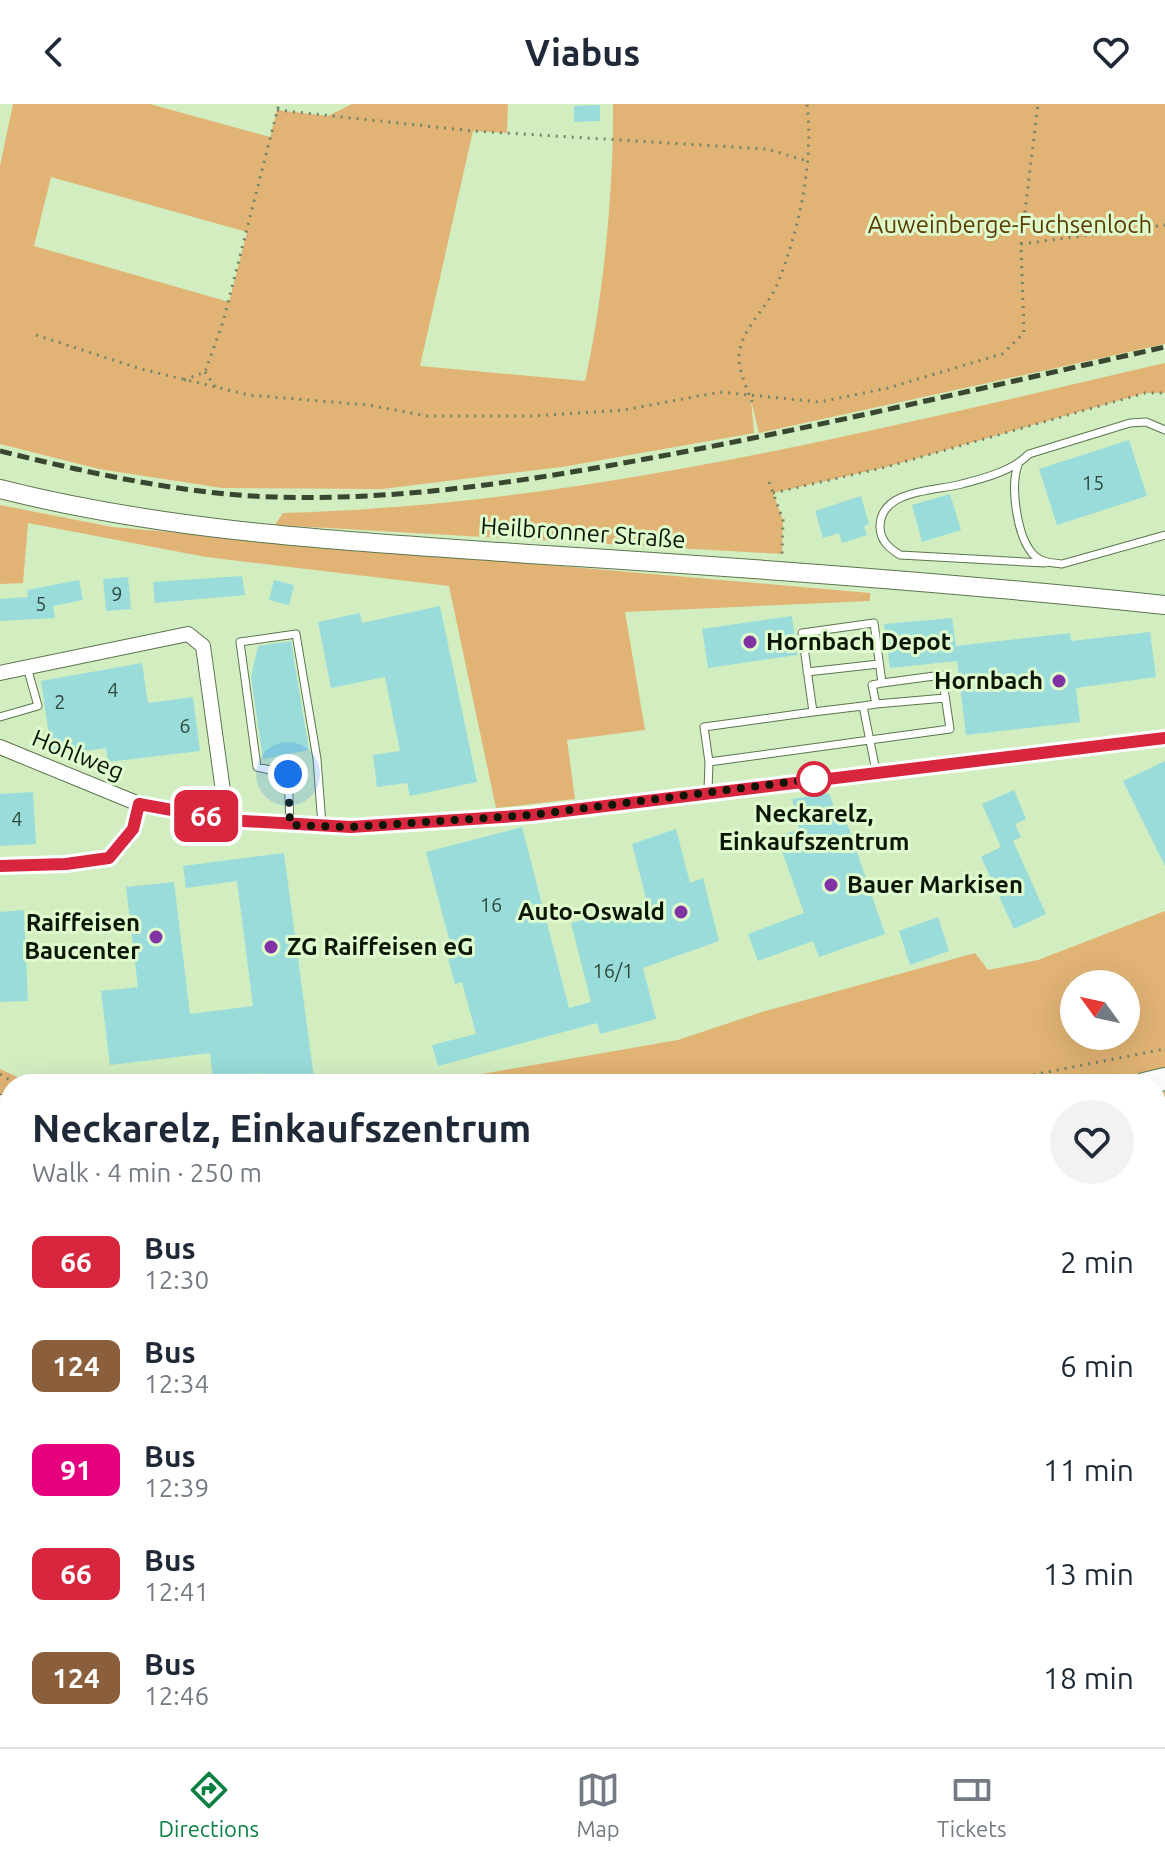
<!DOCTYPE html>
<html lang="en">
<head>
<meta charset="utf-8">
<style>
	body { margin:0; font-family:Ubuntu,sans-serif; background:#f2f2f3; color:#1f2937; height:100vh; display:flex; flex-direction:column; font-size:30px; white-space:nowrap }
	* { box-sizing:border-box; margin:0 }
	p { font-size:26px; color:#747a83 }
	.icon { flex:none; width:44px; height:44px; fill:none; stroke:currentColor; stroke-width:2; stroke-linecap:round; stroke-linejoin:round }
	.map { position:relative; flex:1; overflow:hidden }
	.side { position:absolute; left:0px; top:970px; width:1166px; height:674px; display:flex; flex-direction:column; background:#fff; border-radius:32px 32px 0 0; box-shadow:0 8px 32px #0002 }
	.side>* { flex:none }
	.badge { padding:0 16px; border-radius:12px; font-size:28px; line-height:52px }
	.needle { width:52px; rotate:303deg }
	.controls { position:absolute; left:1060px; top:866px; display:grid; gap:16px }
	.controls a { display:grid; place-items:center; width:80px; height:80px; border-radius:50%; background:#fff; box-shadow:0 8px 32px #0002; font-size:40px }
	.you { position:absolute; width:40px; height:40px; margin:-20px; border:6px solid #fff; border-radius:50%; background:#1a73e8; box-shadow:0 0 0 12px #1a73e833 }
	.map>.badge { position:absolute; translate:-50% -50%; box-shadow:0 0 0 4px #fff }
	.round { display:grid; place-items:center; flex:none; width:84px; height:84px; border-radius:42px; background:#f2f2f3 }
	.head { display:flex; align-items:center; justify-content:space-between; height:136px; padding:0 32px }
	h1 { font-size:38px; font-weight:700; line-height:60px }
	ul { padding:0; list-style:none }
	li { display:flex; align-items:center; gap:24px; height:104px; padding:0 32px }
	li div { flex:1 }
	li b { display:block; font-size:30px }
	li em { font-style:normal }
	li .badge { min-width:88px; font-weight:700; text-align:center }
	header { display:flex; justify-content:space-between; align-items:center; height:104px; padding:0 32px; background:#fff; font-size:36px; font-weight:700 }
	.tab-bar { display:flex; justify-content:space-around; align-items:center; height:112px; border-top:2px solid #e0e1e3; background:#fff; font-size:22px; color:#747a83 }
	.tab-bar a { display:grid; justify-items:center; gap:4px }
	.tab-bar .selected { color:#0b8043 }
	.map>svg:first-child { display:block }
	.green { fill:#e1b374; fill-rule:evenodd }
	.water { fill:#b388c8 }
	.building { fill:#99dcda }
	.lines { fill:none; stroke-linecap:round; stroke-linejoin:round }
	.service-casing { stroke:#5c754d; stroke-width:9 }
	.minor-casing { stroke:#5c754d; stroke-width:16 }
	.tertiary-casing { stroke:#5c754d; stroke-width:20 }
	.primary-casing { stroke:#5c754d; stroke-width:24 }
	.trunk-casing { stroke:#5c754d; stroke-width:26 }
	.path { stroke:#738667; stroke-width:3; stroke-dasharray:2 6; stroke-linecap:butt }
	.service { stroke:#fff; stroke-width:7 }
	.minor { stroke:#fff; stroke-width:14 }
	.tertiary { stroke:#fff; stroke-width:18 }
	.primary { stroke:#fff; stroke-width:22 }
	.trunk { stroke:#fff; stroke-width:24 }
	.rail { stroke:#394731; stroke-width:5; stroke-dasharray:12 6; stroke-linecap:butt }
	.line-casing { stroke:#fff; stroke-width:18 }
	.line { stroke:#d7263d; stroke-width:12 }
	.walk { stroke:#0c1606; stroke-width:8; stroke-dasharray:0 14.4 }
	.poi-dot { fill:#8233a3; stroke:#dffcce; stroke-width:3 }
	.stop-dot { fill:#fff; stroke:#d7263d; stroke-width:4 }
	.labels { text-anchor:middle; stroke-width:6; stroke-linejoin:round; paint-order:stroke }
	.number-label { font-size:20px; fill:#2f483b }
	.park-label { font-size:24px; fill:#5c3c02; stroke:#dffcce }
	.street-label { font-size:24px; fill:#0c1606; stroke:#dffcce }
	.poi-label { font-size:24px; font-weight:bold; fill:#0c1606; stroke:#dffcce; text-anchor:start }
	.stop-label { font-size:24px; font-weight:bold; fill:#0c1606; stroke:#dffcce }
</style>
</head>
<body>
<header><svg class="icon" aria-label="back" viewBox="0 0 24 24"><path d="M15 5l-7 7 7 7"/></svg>Viabus<svg class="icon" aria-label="heart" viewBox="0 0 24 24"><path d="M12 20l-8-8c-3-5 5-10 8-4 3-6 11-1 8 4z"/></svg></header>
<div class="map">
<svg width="1165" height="1643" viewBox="0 0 1165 1643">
	<rect width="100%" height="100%" fill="#d2eec1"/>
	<path class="green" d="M13 0H150L270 33 277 6 328 12 352 0H508L507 29 473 27 420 262 585 277C603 198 614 82 613 0H1165V240L759 329 751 296 754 329 562 363 382 385 222 384 99 365 0 340V62ZM51 73 247 128 229 198 34 142Z
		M1165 259V289H1145L886 363 773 389 783 416 782 450 275 421 283 409C583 401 875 326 1165 259Z
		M0 401 112 423 870 489V497L625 508 645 626 567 636 575 695 496 704 449 482 206 453 28 419 23 479 0 480Z
		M1165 807V963L1091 980H424L678 936 762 908 975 849 988 866 1038 856ZM1126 880V932H1074V880Z
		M0 965 32 980H10V1009L0 1003Z
		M1165 988V1017L1156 1019V990Z
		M0 1066H10V1320L0 1319Z
		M1165 1482V1535L1156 1537V1485Z
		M10 1609V1634H842L815 1643H0V1610Z"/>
	<path class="water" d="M1165 1535V1643H815L842 1634H1156V1537Z"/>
	<path class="building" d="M600 1V17L574 18V2Z
		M1129 336 1147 392 1057 421 1039 365Z
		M950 390 961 426 922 438 912 401Z
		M861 392 869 420 864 422 867 431 842 439 839 429 823 434 815 407Z
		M242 472 245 491 155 499 153 478Z
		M128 473 131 505 106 507 103 475Z
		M79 476 83 496 53 502 55 514 0 517V495L28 493 27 486Z
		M274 476 294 481 289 501 269 496Z
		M440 502 477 678 410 692 407 679 377 683 373 651 400 647 385 573 331 584 318 518 360 509 362 519Z
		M792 512 797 551 708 564 702 525Z
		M952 514 956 542 1070 529 1071 537 1150 528 1156 573 1076 584 1080 618 966 631 957 557 890 564 884 520Z
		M291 537 309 646 263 655 251 573 258 542Z
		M142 559 148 599 193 593 200 647 108 658 106 644 52 652 41 577Z
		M1165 657V762L1123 677Z
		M1014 686 1026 715 1015 720 1021 733 1013 737 1046 810 1014 825 981 753 1001 743 982 700Z
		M33 688 36 740 0 742V690Z
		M829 689 837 712 844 710 885 830 819 853 813 837 758 857 748 830 804 809 777 733 799 725 792 695Z
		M522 723 569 904 591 898 571 819 647 798 632 740 676 725 690 779 703 774 719 837 643 864 656 915 600 930 597 919 438 962 432 941 476 930 462 878 455 880 448 855 454 854 426 748Z
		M284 749 314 974 263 980 261 969 213 976 210 949 110 961 101 887 138 883 126 783 174 778 190 910 253 902 237 777 186 784 183 762Z
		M24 806 28 897 0 898V808Z
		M938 813 949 847 910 861 899 827Z"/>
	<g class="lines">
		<g class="service-casing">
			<path id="service" d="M1018 361C1010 383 1017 431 1032 449 1039 458 1051 459 1062 460L1165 431
				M1045 459 900 451C889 444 880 437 880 422 881 385 936 387 962 380 985 374 1012 367 1029 350L1130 319 1146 318 1165 326
				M874 519 882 579 942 571 950 625 709 658 704 623 813 608 802 529Z
				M807 568 879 560
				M876 600 945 594
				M863 602 876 600 872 581 882 579
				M813 608 863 602 876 667
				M0 613 38 602 27 563
				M708 687 709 658
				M290 719 288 670 257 663 240 538 296 530 317 655 322 721"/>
		</g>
		<g class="minor-casing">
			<path id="minor" d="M0 569 188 530 203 542 227 716
				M0 643 139 700 227 716 351 723 531 711 1165 634
				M0 762 66 760 109 754 133 725 139 700"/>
		</g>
		<g class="tertiary-casing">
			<path id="tertiary" d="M0 385C177 430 363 438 545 451 752 464 959 479 1165 501"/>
		</g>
		<g class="primary-casing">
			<path id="primary" d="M1144 980 1165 975
				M0 1050 10 1051"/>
		</g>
		<g class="trunk-casing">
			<path id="trunk" d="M0 1003 10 1009"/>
		</g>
		<path class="path" d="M277 6 473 27 767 45 807 57
			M1021 140 1165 121
			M36 231 141 265 249 291 368 301 427 312H532L624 306 720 288 819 298 888 284 1002 250 1024 229 1021 140 1038 0
			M205 268 216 284
			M184 276 205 268 223 218 279 0
			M752 298C747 285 738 265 739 251 741 225 767 204 777 181 799 127 814 58 807 0
			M769 378 783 416 782 452
			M773 389 886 363 1145 289H1165
			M0 970 16 980
			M986 980 1165 945
			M1156 1165 1165 1163
			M0 1319 10 1320
			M1156 1485 1165 1482
			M0 1610 10 1609"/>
		<use href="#service" class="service"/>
		<use href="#minor" class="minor"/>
		<use href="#tertiary" class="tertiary"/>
		<use href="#primary" class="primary"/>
		<use href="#trunk" class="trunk"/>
		<path class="rail" d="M0 347C90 369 181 390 274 393 401 397 527 377 651 354 824 322 994 281 1165 243"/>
	</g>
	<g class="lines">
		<g class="line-casing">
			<path id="line" d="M0 762 66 760 109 754 133 725 139 700 227 716 351 723 531 711 1165 634"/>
		</g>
		<use href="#line" class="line"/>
		<path class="walk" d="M288 670 290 721 351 723 531 711 814 675"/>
	</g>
	<g class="poi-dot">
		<circle cx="750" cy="538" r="8"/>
		<circle cx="1059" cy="577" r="8"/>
		<circle cx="831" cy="781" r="8"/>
		<circle cx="681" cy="808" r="8"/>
		<circle cx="156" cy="833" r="8"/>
		<circle cx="271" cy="843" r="8"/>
	</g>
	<circle class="stop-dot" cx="814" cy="675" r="16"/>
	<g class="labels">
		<g class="number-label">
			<text x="1093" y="386">15</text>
			<text x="117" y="497">9</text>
			<text x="41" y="507">5</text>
			<text x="113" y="593">4</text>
			<text x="60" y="605">2</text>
			<text x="185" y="629">6</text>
			<text x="17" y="722">4</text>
			<text x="491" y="808">16</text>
			<text x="613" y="874">16/1</text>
		</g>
		<g class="park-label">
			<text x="1010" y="129">Auweinberge-Fuchsenloch</text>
		</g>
		<g class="street-label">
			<text transform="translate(583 429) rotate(4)" y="8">Heilbronner Straße</text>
			<text transform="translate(78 651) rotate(22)" y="8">Hohlweg</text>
		</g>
		<g class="poi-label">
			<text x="766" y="546">Hornbach Depot</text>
			<text x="1043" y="585" text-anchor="end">Hornbach</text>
			<text x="847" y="789">Bauer Markisen</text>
			<text x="665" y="816" text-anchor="end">Auto-Oswald</text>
			<text x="140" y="827" text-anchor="end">Raiffeisen<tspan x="140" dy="28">Baucenter</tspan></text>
			<text x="287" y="851">ZG Raiffeisen eG</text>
		</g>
		<g class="stop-label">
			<text x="814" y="718">Neckarelz,<tspan x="814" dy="28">Einkaufszentrum</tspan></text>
		</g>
	</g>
</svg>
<div class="controls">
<a><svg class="needle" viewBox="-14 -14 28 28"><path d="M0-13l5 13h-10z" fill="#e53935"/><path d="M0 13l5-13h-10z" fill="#747a83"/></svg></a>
</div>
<div class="you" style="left:288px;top:670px"></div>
<b class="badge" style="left:206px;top:712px;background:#d7263d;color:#fff">66</b>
<section class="side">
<div class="head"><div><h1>Neckarelz, Einkaufszentrum</h1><p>Walk · 4 min · 250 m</p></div><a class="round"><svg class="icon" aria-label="heart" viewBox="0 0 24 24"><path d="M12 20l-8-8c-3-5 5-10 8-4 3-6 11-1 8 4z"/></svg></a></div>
<ul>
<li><span class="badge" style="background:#d7263d;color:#fff">66</span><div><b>Bus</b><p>12:30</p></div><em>2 min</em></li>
<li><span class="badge" style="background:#8b5e3c;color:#fff">124</span><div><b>Bus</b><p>12:34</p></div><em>6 min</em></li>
<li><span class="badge" style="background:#e6007e;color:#fff">91</span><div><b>Bus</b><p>12:39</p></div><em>11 min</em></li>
<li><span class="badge" style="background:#d7263d;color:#fff">66</span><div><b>Bus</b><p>12:41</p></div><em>13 min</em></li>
<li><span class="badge" style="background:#8b5e3c;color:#fff">124</span><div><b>Bus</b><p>12:46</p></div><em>18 min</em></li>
</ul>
</section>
</div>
<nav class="tab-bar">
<a class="selected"><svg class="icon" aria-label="directions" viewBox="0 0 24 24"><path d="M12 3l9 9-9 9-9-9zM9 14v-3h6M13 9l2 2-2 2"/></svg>Directions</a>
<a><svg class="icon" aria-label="map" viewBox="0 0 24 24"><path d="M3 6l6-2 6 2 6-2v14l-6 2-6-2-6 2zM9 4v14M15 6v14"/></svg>Map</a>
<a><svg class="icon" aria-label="tickets" viewBox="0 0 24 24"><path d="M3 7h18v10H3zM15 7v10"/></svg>Tickets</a>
</nav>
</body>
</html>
